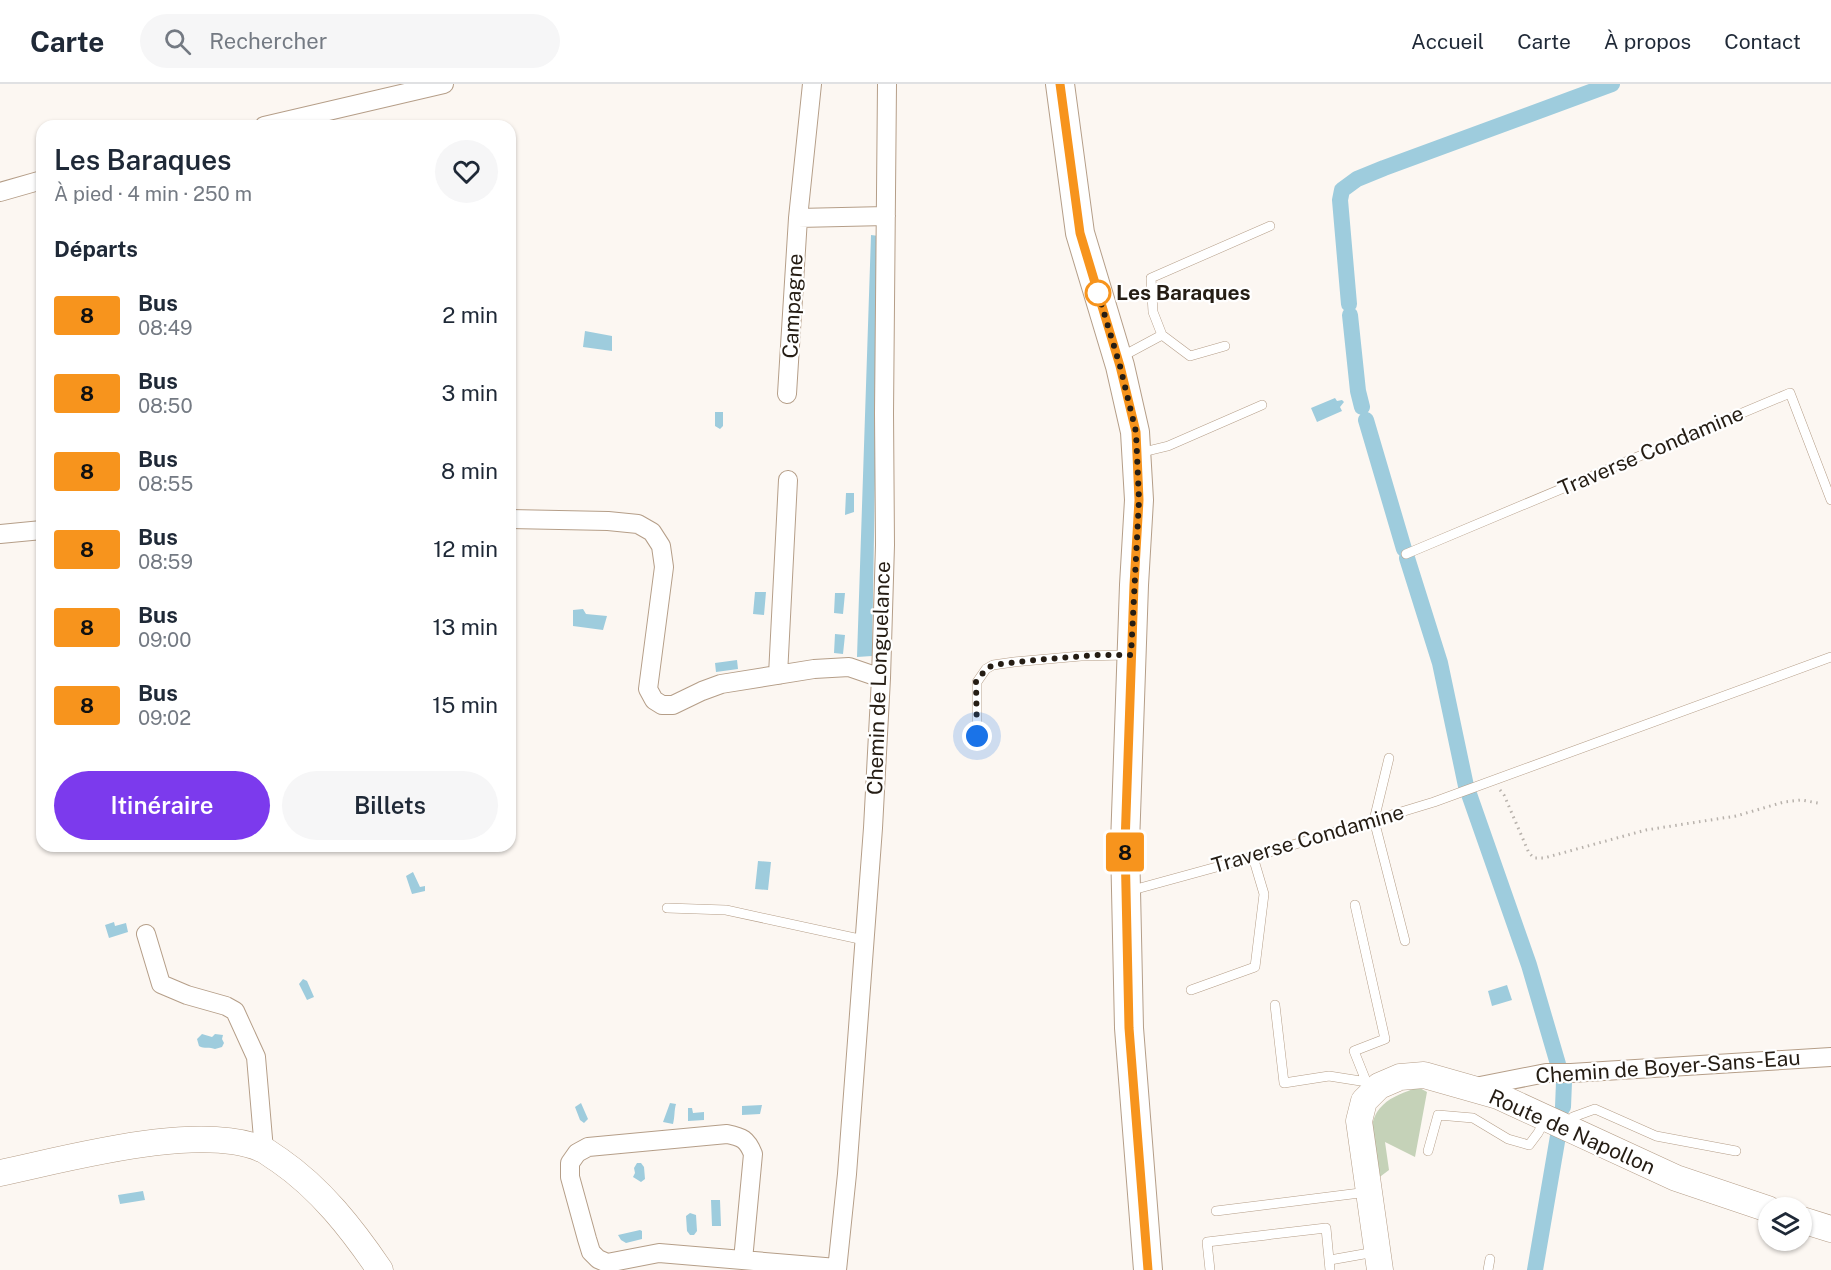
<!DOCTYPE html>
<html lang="fr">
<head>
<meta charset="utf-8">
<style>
	body { margin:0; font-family:"Public Sans",sans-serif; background:#f6f6f7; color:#1f2937; height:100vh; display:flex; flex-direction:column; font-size:22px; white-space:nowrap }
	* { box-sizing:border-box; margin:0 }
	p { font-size:20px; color:#747a83 }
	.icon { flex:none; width:33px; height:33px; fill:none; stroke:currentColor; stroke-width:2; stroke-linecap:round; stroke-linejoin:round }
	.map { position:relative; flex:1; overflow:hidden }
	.side { position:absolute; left:36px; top:36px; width:480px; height:732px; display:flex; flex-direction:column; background:#fff; border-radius:18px; box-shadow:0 2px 4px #0004 }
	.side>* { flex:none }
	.badge { padding:0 12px; border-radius:4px; font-size:21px; line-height:39px }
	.fabs { position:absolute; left:1758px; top:1113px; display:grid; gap:12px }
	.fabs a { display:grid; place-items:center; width:54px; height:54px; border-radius:50%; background:#fff; box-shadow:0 2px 4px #0004; font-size:30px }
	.you { position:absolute; width:30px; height:30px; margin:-15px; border:4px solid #fff; border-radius:50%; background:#1a73e8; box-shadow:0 0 0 9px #1a73e833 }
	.map>.badge { position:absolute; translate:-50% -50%; box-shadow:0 0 0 3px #fff }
	h2 { padding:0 18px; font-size:22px; line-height:54px }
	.round { display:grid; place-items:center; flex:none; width:63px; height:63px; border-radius:32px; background:#f6f6f7 }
	.summary { display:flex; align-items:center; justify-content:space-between; height:102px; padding:0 18px }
	h1 { font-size:28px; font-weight:600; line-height:45px }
	.cta { display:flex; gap:12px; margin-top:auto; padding:12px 18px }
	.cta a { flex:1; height:69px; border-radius:36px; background:#7c3aed; color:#fff; font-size:24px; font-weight:600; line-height:69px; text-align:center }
	.cta a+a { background:#f6f6f7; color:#1f2937 }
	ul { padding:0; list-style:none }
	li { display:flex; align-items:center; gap:18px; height:78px; padding:0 18px }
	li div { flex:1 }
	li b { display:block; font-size:22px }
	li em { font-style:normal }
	li .badge { min-width:66px; font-weight:700; text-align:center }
	header { display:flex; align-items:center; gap:36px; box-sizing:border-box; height:84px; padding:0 30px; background:#fff; border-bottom:2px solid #e0e1e3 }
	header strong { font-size:28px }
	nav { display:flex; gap:33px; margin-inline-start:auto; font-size:21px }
	.search { width:420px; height:54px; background:#f6f6f7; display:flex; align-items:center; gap:15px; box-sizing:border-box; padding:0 21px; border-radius:33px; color:#747a83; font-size:22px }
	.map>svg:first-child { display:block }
	.green { fill:#c5d2b8 }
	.water { fill:#9eccdd }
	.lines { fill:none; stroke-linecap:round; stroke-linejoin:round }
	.canal { stroke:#9eccdd; stroke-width:16 }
	.lane-casing { stroke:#b59e88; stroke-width:10 }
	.street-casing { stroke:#b59e88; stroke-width:20 }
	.secondary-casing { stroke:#b59e88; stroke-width:27 }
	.primary-casing { stroke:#b59e88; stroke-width:30 }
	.path { stroke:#b8b2ac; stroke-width:3; stroke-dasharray:1.5 4.5; stroke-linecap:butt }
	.lane { stroke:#fff; stroke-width:9 }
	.street { stroke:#fff; stroke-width:18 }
	.secondary { stroke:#fff; stroke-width:26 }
	.primary { stroke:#fff; stroke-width:28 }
	.line-casing { stroke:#fff; stroke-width:14 }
	.line { stroke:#f7941d; stroke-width:9 }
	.walk { stroke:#251d14; stroke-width:6; stroke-dasharray:0 10.8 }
	.stop-dot { fill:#fff; stroke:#f7941d; stroke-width:3 }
	.labels { text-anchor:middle; stroke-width:4.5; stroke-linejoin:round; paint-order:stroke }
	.stop-label { font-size:21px; font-weight:bold; fill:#251d14; stroke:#fff; text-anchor:start }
	.street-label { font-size:21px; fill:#251d14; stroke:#fff }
</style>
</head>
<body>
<header>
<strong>Carte</strong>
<div class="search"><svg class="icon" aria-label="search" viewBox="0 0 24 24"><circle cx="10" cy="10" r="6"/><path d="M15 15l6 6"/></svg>Rechercher</div>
<nav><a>Accueil</a><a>Carte</a><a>À propos</a><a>Contact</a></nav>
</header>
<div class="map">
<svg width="1831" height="1186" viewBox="0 0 1831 1186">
	<rect width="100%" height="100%" fill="#fcf7f2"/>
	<path class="green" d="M1418 1003 1427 1008 1415 1073 1385 1058 1389 1086 1377 1095C1374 1071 1363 1039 1383 1021 1392 1012 1406 1008 1418 1003Z"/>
	<path class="water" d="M871 151 879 152 872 572 857 573Z
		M585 247 612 252V267L583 263Z
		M1335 314 1337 317 1342 316 1344 318 1340 323 1342 327 1317 338 1311 324Z
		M715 328H723V342L720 345 715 342Z
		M846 409H854V428L845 431Z
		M755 508H766L764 531 753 530Z
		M835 509H845L843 530 834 529Z
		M583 525 586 530 607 532 603 546 573 542V526Z
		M835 550 845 551 843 570 834 569Z
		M737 576 738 585 716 588 715 579Z
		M758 777 771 778 768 806 755 805Z
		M413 788 420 803 425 802V807L412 810 406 792Z
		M114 838 115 842 126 839 128 848 109 854 105 841Z
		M303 895 307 897 314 913 307 916 299 900Z
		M1507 901 1512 916 1492 922 1488 907Z
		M202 950 212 953 215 950 223 951 222 955 224 959 222 963 215 965C210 963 204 965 199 962L197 955Z
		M581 1019 588 1035 584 1039 580 1036 575 1023Z
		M670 1019 676 1020C674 1027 675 1032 673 1040L663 1038Z
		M762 1021 760 1030 742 1031V1022Z
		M688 1024H692L693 1029 704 1028V1036L688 1037Z
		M637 1079H641L644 1083 645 1095 641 1098 633 1093 635 1089 634 1084Z
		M143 1107 145 1116 120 1120 118 1111Z
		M711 1116H720L721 1142H712Z
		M690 1129 696 1131 697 1147 694 1151H690L687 1147 686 1132Z
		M640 1146 642 1147V1155L626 1159 621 1156 618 1151Z"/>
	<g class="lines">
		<path class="canal" d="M1349 220 1340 116 1342 106 1357 95 1384 84 1612 0
			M1350 231 1358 307 1362 323
			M1366 336 1404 465
			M1407 474 1440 579 1466 702
			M1469 710 1529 881 1558 980
			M1563 1023 1564 998
			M1535 1186 1558 1052"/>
		<g class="lane-casing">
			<path id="lane" d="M1162 251 1153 228 1151 194 1270 142
				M1121 273 1162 251 1190 272 1225 262
				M1139 369 1168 362 1262 321
				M1406 470 1790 309 1831 416
				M977 652V598L986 585 993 581 1014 578 1081 572 1127 571
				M1389 674 1374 736 1405 857
				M1129 807 1253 773 1434 718 1831 573
				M1355 821 1385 955 1354 967 1370 1007
				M667 824 726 826 864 856
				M1191 906 1255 883 1264 810 1253 773
				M1275 921 1284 999 1329 992 1367 998
				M1569 1041 1573 1033 1595 1025 1656 1052 1736 1067
				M1428 1067 1438 1031 1473 1034 1508 1055 1529 1061 1538 1049 1545 1036
				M1216 1127 1368 1108
				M1330 1176 1375 1168
				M1210 1186 1207 1158 1326 1144 1330 1186
				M1488 1186 1490 1175"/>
		</g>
		<g class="street-casing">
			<path id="street" d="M264 42 444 0
				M0 108 42 96
				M798 134 886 132
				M787 310 798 134 812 0
				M510 435 608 437 638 440 652 448 661 462 664 483 648 605 654 616 662 621H673L702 607 721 600 814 585 849 583 881 594
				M0 450 42 446
				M778 591 788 396
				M146 850 161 900 187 911 226 922 235 927 256 973 264 1066
				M1475 1003 1546 989H1571L1831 973
				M743 1176 753 1070C747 1055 742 1053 727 1050L588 1063 577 1069 570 1079V1093L587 1155 591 1168 598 1175 607 1179 659 1169 837 1184
				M837 1186 847 1090 873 744 881 594 885 461 884 329 887 0"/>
		</g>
		<g class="secondary-casing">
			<path id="secondary" d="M0 1089C67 1075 201 1037 264 1066 269 1069 274 1073 279 1076 321 1105 352 1145 380 1186
				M1802 1136 1831 1145
				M1380 1186 1359 1037 1364 1017 1379 1002 1400 993 1424 991 1498 1012 1676 1094 1768 1125"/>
		</g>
		<g class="primary-casing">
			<path id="primary" d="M1060 0 1080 149 1120 282 1135 348 1139 416 1134 501 1125 760 1129 944 1148 1186"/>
		</g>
		<path class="path" d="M1500 706 1504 711 1529 769 1534 774H1544L1646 746 1736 732 1784 718 1801 716 1818 719"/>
		<use href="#lane" class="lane"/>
		<use href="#street" class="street"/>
		<use href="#secondary" class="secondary"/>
		<use href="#primary" class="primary"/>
	</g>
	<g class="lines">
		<g class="line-casing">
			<path id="line" d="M1060 0 1080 149 1120 282 1136 348 1139 416 1134 501 1125 760 1129 944 1148 1186"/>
		</g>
		<use href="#line" class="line"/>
		<path class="walk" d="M977 652 976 598 986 585 993 581 1036 576 1096 571H1131L1139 416 1136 348 1120 282 1098 209"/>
	</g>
	<circle class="stop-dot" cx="1098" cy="209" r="12"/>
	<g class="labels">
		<g class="stop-label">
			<text x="1116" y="216">Les Baraques</text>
		</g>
		<g class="street-label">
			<text transform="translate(793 222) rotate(-87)" y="7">Campagne</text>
			<text transform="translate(1651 367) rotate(-23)" y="7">Traverse Condamine</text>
			<text transform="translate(879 594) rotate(-88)" y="7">Chemin de Longuelance</text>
			<text transform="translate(1308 755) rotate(-16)" y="7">Traverse Condamine</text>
			<text transform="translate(1668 983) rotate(-4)" y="7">Chemin de Boyer-Sans-Eau</text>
			<text transform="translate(1572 1048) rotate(24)" y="7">Route de Napollon</text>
		</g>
	</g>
</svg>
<div class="fabs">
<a><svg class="icon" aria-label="layers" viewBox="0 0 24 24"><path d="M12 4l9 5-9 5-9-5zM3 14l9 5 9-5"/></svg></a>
</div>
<div class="you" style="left:977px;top:652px"></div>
<b class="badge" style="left:1125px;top:768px;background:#f7941d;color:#111">8</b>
<section class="side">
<div class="summary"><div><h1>Les Baraques</h1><p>À pied · 4 min · 250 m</p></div><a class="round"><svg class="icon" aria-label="heart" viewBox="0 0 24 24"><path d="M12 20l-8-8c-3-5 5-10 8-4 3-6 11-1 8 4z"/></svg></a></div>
<h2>Départs</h2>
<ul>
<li><span class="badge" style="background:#f7941d;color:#111">8</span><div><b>Bus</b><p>08:49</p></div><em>2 min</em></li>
<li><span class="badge" style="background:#f7941d;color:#111">8</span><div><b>Bus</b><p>08:50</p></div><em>3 min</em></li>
<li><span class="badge" style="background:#f7941d;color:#111">8</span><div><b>Bus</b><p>08:55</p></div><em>8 min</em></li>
<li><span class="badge" style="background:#f7941d;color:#111">8</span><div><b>Bus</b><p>08:59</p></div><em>12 min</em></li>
<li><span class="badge" style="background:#f7941d;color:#111">8</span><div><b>Bus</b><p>09:00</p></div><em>13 min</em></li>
<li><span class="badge" style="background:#f7941d;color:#111">8</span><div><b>Bus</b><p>09:02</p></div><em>15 min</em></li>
</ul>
<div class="cta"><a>Itinéraire</a><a>Billets</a></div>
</section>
</div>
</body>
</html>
